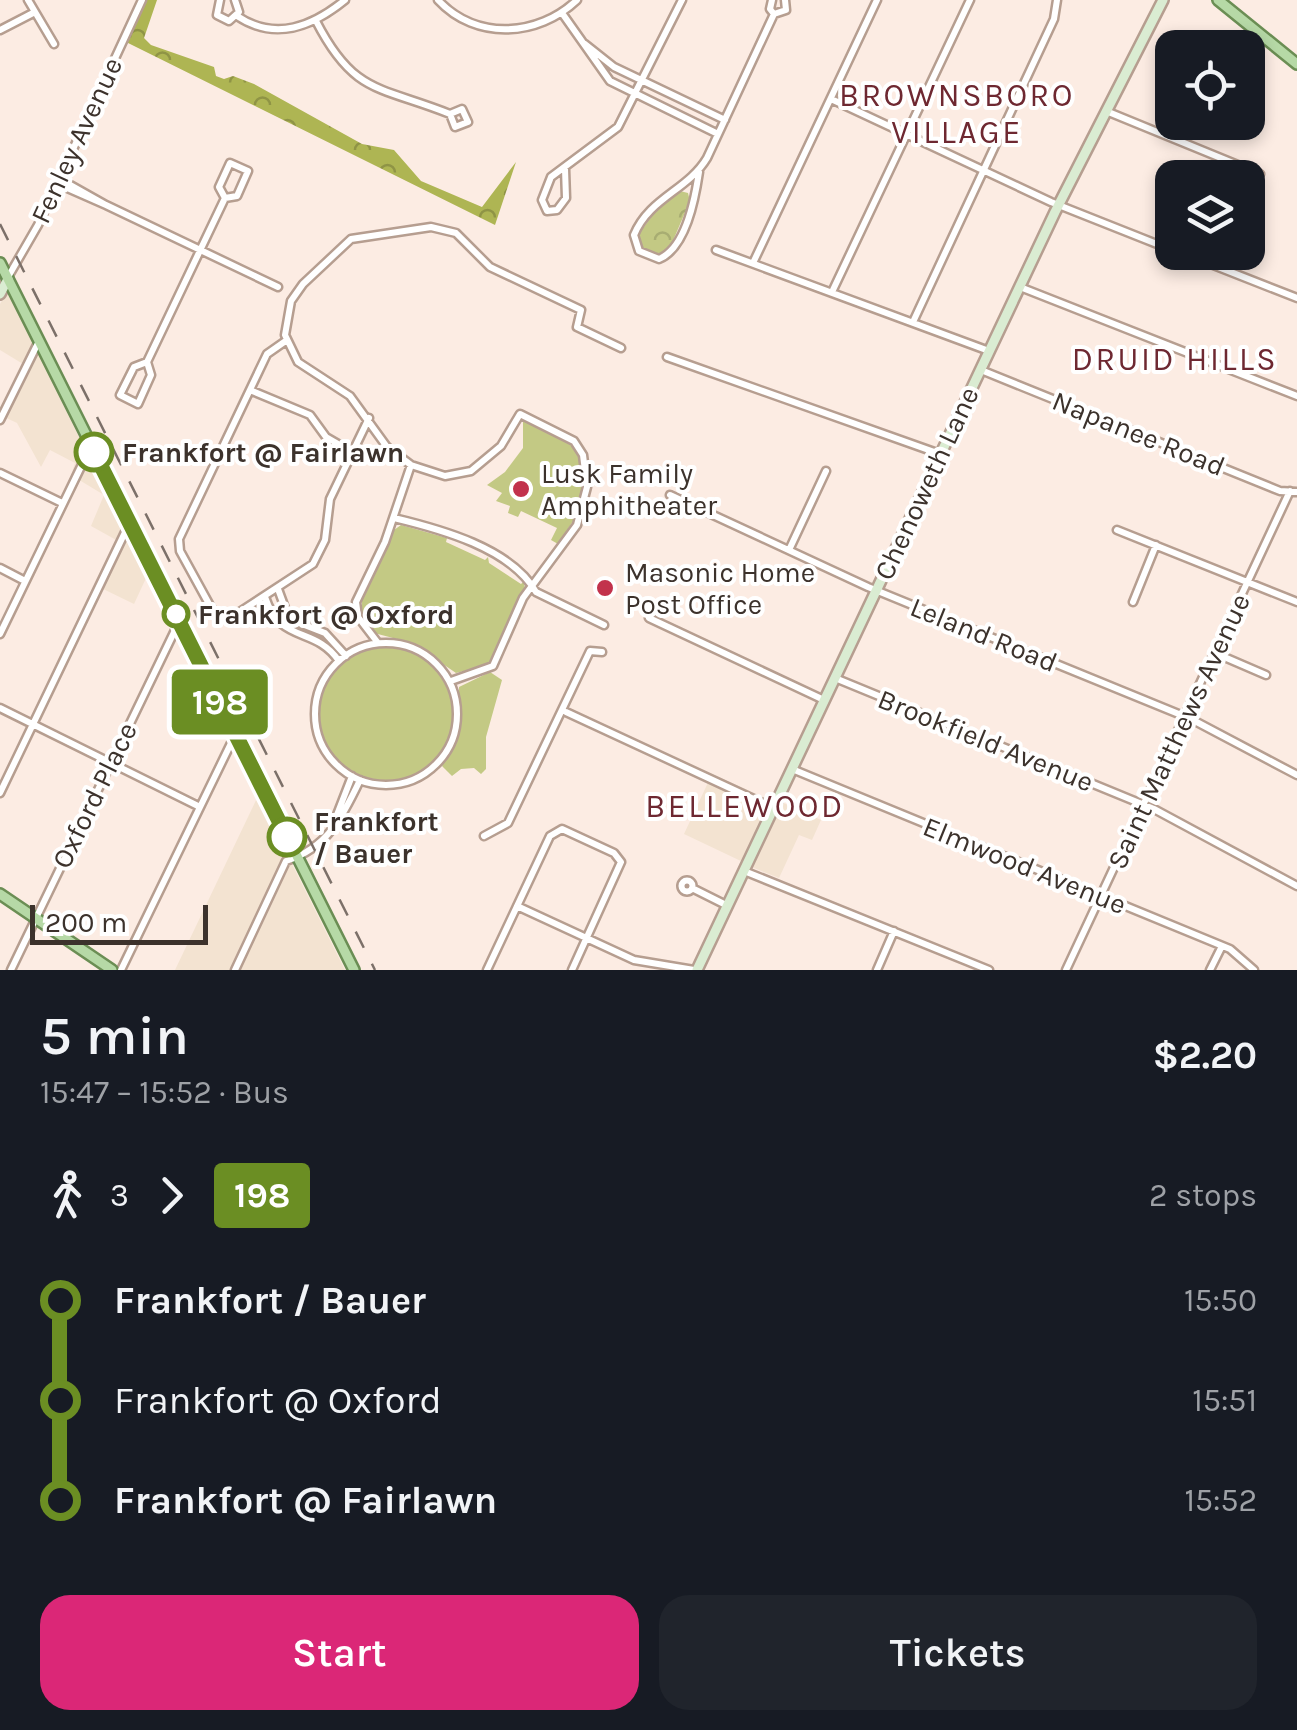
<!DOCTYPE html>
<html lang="en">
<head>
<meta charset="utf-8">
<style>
	body { margin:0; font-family:Karla,sans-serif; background:#20242c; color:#f1f3f6; height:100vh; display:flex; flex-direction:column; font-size:38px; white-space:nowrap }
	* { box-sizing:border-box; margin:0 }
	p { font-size:32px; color:#9ea1a6 }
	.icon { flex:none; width:55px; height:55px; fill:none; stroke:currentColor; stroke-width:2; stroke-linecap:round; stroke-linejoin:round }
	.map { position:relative; height:970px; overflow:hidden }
	.sheet { display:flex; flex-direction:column; background:#171b24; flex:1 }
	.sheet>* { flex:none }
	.badge { padding:0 20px; border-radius:8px; font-size:35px; line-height:65px }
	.fabs { position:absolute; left:1155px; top:30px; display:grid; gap:20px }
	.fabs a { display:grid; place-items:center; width:110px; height:110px; border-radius:20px; background:#171b24; box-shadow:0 5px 15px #0003; font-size:50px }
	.scale { position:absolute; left:30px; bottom:25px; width:178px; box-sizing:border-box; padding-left:10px; border:5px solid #3c322c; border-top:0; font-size:28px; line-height:35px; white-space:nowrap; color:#3c322c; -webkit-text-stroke:8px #fff; paint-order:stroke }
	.map>.badge { position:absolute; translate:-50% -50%; box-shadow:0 0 0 5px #fff }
	.legs { display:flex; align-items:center; gap:15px; height:110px; padding:0 40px; font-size:32px }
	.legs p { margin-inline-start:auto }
	.overview { display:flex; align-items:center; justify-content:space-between; height:170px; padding:0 40px }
	h1 { font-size:55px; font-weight:600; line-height:75px }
	.button { display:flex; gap:20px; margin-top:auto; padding:20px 40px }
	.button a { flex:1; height:115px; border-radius:30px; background:#db2777; color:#fff; font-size:40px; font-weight:600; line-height:115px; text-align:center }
	.button a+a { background:#20242c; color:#f1f3f6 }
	ul { padding:0 40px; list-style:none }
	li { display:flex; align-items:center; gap:35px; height:100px; font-size:38px }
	li i { display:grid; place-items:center; width:15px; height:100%; margin:0 12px; background:currentColor }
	li i::after { content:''; width:25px; height:25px; margin:-12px; border:8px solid; border-radius:50%; background:#171b24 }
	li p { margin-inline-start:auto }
	li:first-child i { background:linear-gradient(#0000 50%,currentColor 0) }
	li:last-child i { background:linear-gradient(currentColor 50%,#0000 0) }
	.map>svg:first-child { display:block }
	.commercial { fill:#f3e3d1 }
	.grass { fill:#c3c984 }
	.forest { fill:url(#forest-crowns) }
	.park { fill:url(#park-crowns) }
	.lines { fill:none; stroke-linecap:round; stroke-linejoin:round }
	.minor-casing { stroke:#b69e90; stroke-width:11 }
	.secondary-casing { stroke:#b69e90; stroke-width:14 }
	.primary-casing { stroke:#6b8e54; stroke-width:14 }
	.minor { stroke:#fff; stroke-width:6 }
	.secondary { stroke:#daecd2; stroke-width:9 }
	.primary { stroke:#b6d9a6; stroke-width:9 }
	.rail { stroke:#7c7069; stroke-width:2.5; stroke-dasharray:18 18; stroke-linecap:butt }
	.line-1-casing { stroke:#fff; stroke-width:22 }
	.line-1 { stroke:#6b8e23; stroke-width:15 }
	.stop-1-dot { fill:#fff; stroke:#6b8e23; stroke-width:5 }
	.poi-dot { fill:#c2324c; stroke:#fff; stroke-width:4 }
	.labels { text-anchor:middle; stroke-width:8; stroke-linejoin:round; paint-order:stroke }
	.street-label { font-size:28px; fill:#3c322c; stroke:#fff }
	.stop-label { font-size:28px; font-weight:bold; fill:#3c322c; stroke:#fff; text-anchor:start }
	.poi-label { font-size:28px; fill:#3c322c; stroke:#fff; text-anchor:start }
	.quarter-label { font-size:32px; letter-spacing:2.5px; fill:#6e2831; stroke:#fff }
</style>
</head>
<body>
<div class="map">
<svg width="1297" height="970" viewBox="0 0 1297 970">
	<defs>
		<pattern id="forest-crowns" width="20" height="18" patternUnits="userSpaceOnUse" patternTransform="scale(2.5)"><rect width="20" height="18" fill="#aeb553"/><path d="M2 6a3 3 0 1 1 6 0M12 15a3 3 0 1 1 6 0" fill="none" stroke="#8f9445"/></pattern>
		<pattern id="park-crowns" width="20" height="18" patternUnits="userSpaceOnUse" patternTransform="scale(2.5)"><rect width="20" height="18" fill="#c3c984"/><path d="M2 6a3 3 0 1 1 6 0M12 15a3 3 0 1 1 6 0" fill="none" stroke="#a8ad72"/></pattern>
	</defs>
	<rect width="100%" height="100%" fill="#fcece3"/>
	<path class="commercial" d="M8 291 147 576 134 604 97 586 118 541 91 526 104 495 71 475 75 463 50 450 41 467 17 423 0 415 23 364 0 350V304Z
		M712 774 772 801 743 862 684 834Z
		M258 796 345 970H175Z
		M779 801 821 820 812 840 799 835 779 878 749 866Z"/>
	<path class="grass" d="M523 417 568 439 581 461 584 495 581 509 558 544 551 540 557 528 521 511 518 517 508 513 510 506 496 501 502 493 487 485 505 472 523 448Z
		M401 525 447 538 446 542 485 560 488 557 489 563 521 584 524 581 525 589 489 665 456 673 412 643 374 633 362 618V595L394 530Z
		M395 646C485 670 464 795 377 783 290 771 302 641 395 646Z
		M490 672 502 680 486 737V769L481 774 474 768 461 769 452 776 442 766 459 728V687Z"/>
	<path class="forest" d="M145 0H157L144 38 151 45 214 67 216 76 224 79 233 76 254 84 362 144 394 150 421 181 482 207 516 162 495 225 124 41Z"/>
	<path class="park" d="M680 191 688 193 690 201 669 250 660 257 641 251 638 235 657 209Z"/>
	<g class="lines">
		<g class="minor-casing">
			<path id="minor" d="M28 0 54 44
				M220 0 217 15 229 21 239 12 235 0
				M438 0C476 41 538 37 577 0
				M562 13 610 81 718 134
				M774 14 786 10 785 0
				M237 16C276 42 313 26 345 0
				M316 21C354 95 380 86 450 114L462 109 468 122 455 127 450 114
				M0 30 35 12
				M585 44 614 67 725 120
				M831 99 1051 202 1172 250
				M1106 111 1260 174
				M565 169 566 198 557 210 547 211 542 200 551 177 618 127 682 0
				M699 172C695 199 686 248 659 259L639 251 634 235C649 198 688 190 707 158L774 14 770 9 772 0
				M56 183 106 205 58 178
				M106 205 278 287
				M716 250 989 351
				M1180 252 1297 298
				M753 263 877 0
				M8 277 38 225 142 0
				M1020 287 1297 396
				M832 292 970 0
				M913 322 1054 19 1057 0
				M287 340 267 354 179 539 180 551 214 613 235 615 313 564 325 540 330 499 369 418
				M667 357 940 454
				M147 362 134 367 120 395 138 404 151 375 147 362 225 198 219 187 230 163 248 171 237 196 225 198
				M981 370 1280 491 1297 492
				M250 390 310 415 326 437 352 452
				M0 420 39 341
				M0 473 62 503
				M670 495 868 587 1191 719 1297 775
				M394 518C440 529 511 548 536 592L604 625
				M1117 530 1297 602
				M789 550 826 471
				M0 568 25 581
				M278 589 289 619 325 633 346 656
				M265 597C281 645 314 625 339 661
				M1133 602 1156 545
				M649 618 824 700
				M0 634 91 446
				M315 714a71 71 0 1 1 142 0a71 71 0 1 1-142 0Z
				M378 643 358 617 356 602 385 542 411 465
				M1215 653 1266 675
				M835 678 1154 809 1297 886
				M451 681 493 666 523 598 577 525 587 487 583 455 574 441 520 414 501 446 471 471 445 476 411 465 387 447 350 396 298 362 285 335 291 301 303 284 351 239 431 227 456 233 490 267 581 310 577 327 621 348
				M0 708 200 807
				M566 712 773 808
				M792 769 1230 949 1254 970
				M0 793 129 524
				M333 825 352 776
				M484 836 508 823 590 651 602 652
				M744 871 989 970
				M681.5 886a5.5 5.5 0 1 1 11 0a5.5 5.5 0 1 1-11 0Z
				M692 888 728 906
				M517 906 634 960 694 970
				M11 970 179 622
				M121 970 235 735
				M235 970 286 861C327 848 342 818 360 780
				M487 970 550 836 562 829 614 853 621 862 572 970
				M877 970 894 931
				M1066 970 1290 491
				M1210 970 1222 946"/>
		</g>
		<g class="secondary-casing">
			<path id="secondary" d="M0 294 8 279
				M697 970 1055 212 1163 0"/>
		</g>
		<g class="primary-casing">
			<path id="primary" d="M1218 0 1297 64
				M0 263 354 970
				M0 894 112 970"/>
		</g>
		<use href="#minor" class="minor"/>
		<use href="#secondary" class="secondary"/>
		<use href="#primary" class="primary"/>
		<path class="rail" d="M0 224 375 970"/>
	</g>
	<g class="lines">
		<g class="line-1-casing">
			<path id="line-1" d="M94 452 287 837"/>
		</g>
		<use href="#line-1" class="line-1"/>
	</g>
	<g class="stop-1-dot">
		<circle cx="94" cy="452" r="18"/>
		<circle cx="176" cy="614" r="12"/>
		<circle cx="287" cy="837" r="18"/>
	</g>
	<g class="poi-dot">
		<circle cx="521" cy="489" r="10"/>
		<circle cx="605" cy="588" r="10"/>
	</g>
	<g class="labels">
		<g class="street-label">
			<text transform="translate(76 140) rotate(-65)" y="10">Fenley Avenue</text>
			<text transform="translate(1139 433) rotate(22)" y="10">Napanee Road</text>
			<text transform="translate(926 483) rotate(-65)" y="10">Chenoweth Lane</text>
			<text transform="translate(984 634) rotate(22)" y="10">Leland Road</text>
			<text transform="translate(1178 731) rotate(-65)" y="10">Saint Matthews Avenue</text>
			<text transform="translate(986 740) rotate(22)" y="10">Brookfield Avenue</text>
			<text transform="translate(94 795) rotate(-64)" y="10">Oxford Place</text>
			<text transform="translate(1025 865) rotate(22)" y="10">Elmwood Avenue</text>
		</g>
		<g class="stop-label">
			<text x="122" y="462">Frankfort @ Fairlawn</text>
			<text x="198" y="624">Frankfort @ Oxford</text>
			<text x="314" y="831">Frankfort<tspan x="314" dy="32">/ Bauer</tspan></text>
		</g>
		<g class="poi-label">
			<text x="541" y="483">Lusk Family<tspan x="541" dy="32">Amphitheater</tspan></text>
			<text x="625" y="582">Masonic Home<tspan x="625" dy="32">Post Office</tspan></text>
		</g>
		<g class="quarter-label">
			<text x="957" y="106">BROWNSBORO<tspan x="957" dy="37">VILLAGE</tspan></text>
			<text x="1175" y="370">DRUID HILLS</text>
			<text x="745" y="817">BELLEWOOD</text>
		</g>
	</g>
</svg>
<div class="fabs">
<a><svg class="icon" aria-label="locate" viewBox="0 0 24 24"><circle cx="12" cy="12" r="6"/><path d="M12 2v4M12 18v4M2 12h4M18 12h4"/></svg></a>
<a><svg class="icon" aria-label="layers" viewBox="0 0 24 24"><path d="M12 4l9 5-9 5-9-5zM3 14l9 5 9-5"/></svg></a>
</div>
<div class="scale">200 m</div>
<b class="badge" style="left:220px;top:702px;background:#6b8e23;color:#fff">198</b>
</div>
<section class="sheet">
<div class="overview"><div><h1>5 min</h1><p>15:47 – 15:52 · Bus</p></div><b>$2.20</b></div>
<div class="legs"><svg class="icon" aria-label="walk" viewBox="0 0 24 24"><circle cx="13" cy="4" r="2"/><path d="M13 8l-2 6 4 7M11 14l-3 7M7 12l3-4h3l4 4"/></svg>3<svg class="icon" aria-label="forward" viewBox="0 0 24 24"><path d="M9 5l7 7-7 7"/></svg><b class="badge" style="background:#6b8e23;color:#fff">198</b><p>2 stops</p></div>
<ul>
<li><i style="color:#6b8e23"></i><b>Frankfort / Bauer</b><p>15:50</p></li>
<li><i style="color:#6b8e23"></i><span>Frankfort @ Oxford</span><p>15:51</p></li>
<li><i style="color:#6b8e23"></i><b>Frankfort @ Fairlawn</b><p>15:52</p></li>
</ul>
<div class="button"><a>Start</a><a>Tickets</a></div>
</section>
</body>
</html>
